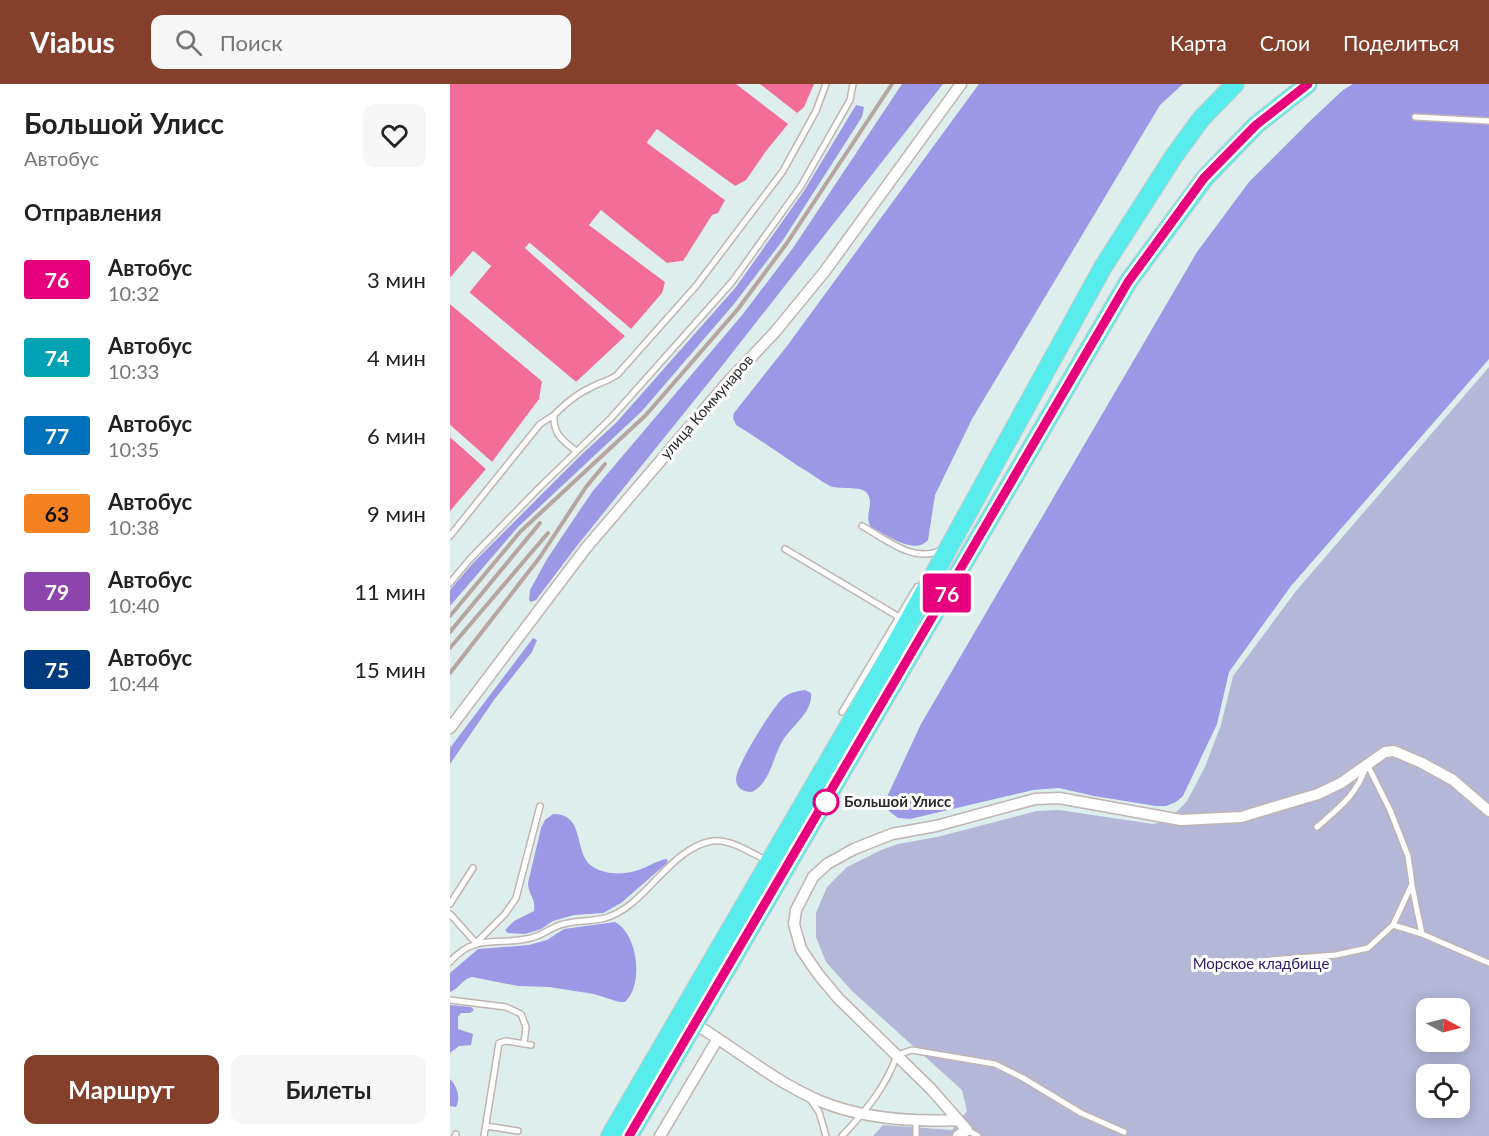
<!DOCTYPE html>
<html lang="ru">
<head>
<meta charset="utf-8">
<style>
	body { margin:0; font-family:Lato,sans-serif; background:#f6f6f6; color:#222; height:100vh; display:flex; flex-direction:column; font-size:22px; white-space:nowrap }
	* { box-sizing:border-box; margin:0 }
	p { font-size:20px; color:#767676 }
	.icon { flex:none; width:33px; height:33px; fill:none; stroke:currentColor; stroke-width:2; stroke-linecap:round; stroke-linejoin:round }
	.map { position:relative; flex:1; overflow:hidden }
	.panel { display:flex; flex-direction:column; background:#fff; width:450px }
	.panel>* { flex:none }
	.badge { padding:0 12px; border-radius:4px; font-size:21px; line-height:39px }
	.needle { width:39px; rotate:97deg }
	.buttons { position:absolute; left:966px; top:914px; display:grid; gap:12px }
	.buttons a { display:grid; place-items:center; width:54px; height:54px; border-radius:12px; background:#fff; box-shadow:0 3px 15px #0003; font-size:30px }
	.map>.badge { position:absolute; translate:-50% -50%; box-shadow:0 0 0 3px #fff }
	h2 { padding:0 24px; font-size:22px; line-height:54px }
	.round { display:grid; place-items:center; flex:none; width:63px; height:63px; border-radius:12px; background:#f6f6f6 }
	.summary { display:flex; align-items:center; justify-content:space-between; height:102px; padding:0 24px }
	h1 { font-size:28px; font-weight:700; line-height:45px }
	.primary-button { display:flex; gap:12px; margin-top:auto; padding:12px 24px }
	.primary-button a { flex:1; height:69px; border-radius:12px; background:#85402c; color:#fff; font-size:24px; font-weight:700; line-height:69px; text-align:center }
	.primary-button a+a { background:#f6f6f6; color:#222 }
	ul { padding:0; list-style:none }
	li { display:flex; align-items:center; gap:18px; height:78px; padding:0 24px }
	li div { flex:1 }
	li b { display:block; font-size:22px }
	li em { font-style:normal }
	li .badge { min-width:66px; font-weight:700; text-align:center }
	header { display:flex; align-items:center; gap:36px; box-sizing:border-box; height:84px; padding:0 30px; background:#85402c; color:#fff }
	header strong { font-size:28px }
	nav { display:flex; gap:33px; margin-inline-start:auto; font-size:21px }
	.search { width:420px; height:54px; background:#f6f6f6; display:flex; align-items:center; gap:15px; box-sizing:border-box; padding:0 21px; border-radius:12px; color:#767676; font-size:22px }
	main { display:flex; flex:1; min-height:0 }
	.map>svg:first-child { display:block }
	.green { fill:#9d98e5 }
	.cemetery { fill:#b4b7d8; fill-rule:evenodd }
	.water { fill:#f26e99 }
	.pier { fill:#ddeeed }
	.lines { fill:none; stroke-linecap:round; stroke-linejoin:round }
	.service-casing { stroke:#bfb4b1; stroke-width:8 }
	.minor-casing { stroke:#bfb4b1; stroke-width:13 }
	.trunk-casing { stroke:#ccc; stroke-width:20 }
	.service { stroke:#fff; stroke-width:5 }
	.minor { stroke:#fff; stroke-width:10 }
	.trunk { stroke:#59ecec; stroke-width:18 }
	.rail { stroke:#b6a5a0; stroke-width:4 }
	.line-casing { stroke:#fff; stroke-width:14 }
	.line { stroke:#e6007e; stroke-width:9 }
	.stop-dot { fill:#fff; stroke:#e6007e; stroke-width:3 }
	.labels { text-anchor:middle; stroke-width:6; stroke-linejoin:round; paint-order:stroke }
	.street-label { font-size:15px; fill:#2b2b2b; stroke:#fff }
	.stop-label { font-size:15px; font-weight:bold; fill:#2b2b2b; stroke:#fff; text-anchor:start }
	.park-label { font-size:15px; fill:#29186b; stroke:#fff }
</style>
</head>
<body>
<header>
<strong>Viabus</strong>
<div class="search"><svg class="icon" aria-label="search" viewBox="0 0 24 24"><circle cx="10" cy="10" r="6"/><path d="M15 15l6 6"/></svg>Поиск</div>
<nav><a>Карта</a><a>Слои</a><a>Поделиться</a></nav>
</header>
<main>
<section class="panel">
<div class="summary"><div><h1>Большой Улисс</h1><p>Автобус</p></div><a class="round"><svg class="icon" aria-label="heart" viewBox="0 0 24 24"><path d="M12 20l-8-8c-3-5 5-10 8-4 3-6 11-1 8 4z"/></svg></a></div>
<h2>Отправления</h2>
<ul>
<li><span class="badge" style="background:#e6007e;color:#fff">76</span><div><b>Автобус</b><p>10:32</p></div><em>3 мин</em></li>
<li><span class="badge" style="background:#00a3b4;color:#fff">74</span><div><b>Автобус</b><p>10:33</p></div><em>4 мин</em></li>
<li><span class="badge" style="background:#0072bc;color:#fff">77</span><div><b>Автобус</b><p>10:35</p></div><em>6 мин</em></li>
<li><span class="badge" style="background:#f58220;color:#111">63</span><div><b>Автобус</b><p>10:38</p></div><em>9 мин</em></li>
<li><span class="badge" style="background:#8e44ad;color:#fff">79</span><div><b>Автобус</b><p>10:40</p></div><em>11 мин</em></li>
<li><span class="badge" style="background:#003b80;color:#fff">75</span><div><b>Автобус</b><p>10:44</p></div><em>15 мин</em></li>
</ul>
<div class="primary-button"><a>Маршрут</a><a>Билеты</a></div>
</section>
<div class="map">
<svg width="1039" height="1052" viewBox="0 0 1039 1052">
	<rect width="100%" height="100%" fill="#ddeeed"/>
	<path class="green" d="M452 0H493L268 287 126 463 86 516 81 518 79 516 80 506 97 475 142 408 293 230 343 164Z
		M529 0H733L710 21 522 335 485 411 478 456C464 472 436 450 421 443 413 432 426 419 416 408 410 402 390 406 380 402 369 396 359 388 348 382 328 368 307 354 286 341L283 334 284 329 337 262Z
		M903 0H1039V275L841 502 779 588 767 640 733 712 726 718 716 722H706L644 712 609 704 583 706 460 735 448 734 434 723 436 715 471 640 747 168 799 98 860 37 893 6Z
		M406 21 414 23 412 33 333 156 284 220 192 327 68 443 0 522V506L23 479 130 372 166 339 286 203 354 107Z
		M83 554 87 556 82 568 44 616 0 680V664Z
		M355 606 361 609C363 628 342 642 333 656 322 674 321 698 302 708 294 708 286 705 286 695 286 682 322 624 333 614 339 609 346 607 355 606Z
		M103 730C132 730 125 758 136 776 142 787 163 791 175 789 190 788 201 779 215 775L218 776 217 779 171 819 153 829 124 831 103 837 91 845 75 850 58 849 55 846 64 837 84 827C86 813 78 811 78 799L91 744 95 736Z
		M165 838C188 850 194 901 175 918H169L144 910 99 903 68 902 22 893C12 895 9 905 0 908V889L28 865 79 861 97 856 114 845Z
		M0 921 21 923 24 926 20 929H11L8 933V945L23 950 21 961 9 962 0 969Z
		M0 995C7 1002 11 1014 6 1023L0 1022Z"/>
	<path class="cemetery" d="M1039 283V1052H423L433 1041 502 1046 517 1027 512 1006 402 907 376 878 366 853V829L377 803 397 783 431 766 448 760 487 753 587 727 609 726 703 740 719 736 737 717 755 683 771 641 783 592 846 507ZM976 924H1010V957H976ZM976 990H1010V1023H976Z"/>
	<path class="water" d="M0 0H364L354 23 347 29 316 67 296 96 285 102 206 46 197 59 275 116 268 129 262 131 233 177 217 179 151 127 139 141 215 198 212 209 181 245 80 159 75 164 175 252 126 298 19 208 41 182 23 167 0 194Z
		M0 220 92 297 89 315 42 378 0 341Z
		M0 353 36 385 0 427Z"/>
	<path class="pier" d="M286 0H310L347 29 338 40Z
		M207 45 285 102 283 105 207 49 201 58 277 113 275 116 197 58Z
		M151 126 216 179 233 177 230 180 215 182 151 131 143 141 217 196 215 198 139 141Z
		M79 159 181 245 179 248 80 163 177 249 175 252 75 164Z
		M23 167 41 182 19 209 126 298 124 301 16 210V207L37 182 23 171 0 197V194Z
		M0 217 94 295V299L0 220Z
		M0 341 42 378 40 380 0 345Z
		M0 350 38 383 36 385 0 353Z"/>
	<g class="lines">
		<g class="service-casing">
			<path id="service" d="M965 33 1039 37
				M126 367C112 356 103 350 104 331 114 321 126 310 140 304 149 299 158 297 167 291L246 202 333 87 366 27 376 0
				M412 442C436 455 464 480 491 466
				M0 452 90 340 104 331
				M335 465 449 533
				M0 499 20 475 88 405 161 334 282 198 351 102 400 16 403 0
				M392 628 467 503
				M962 802 972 850 1039 879
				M0 820 23 784
				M0 830 26 859 55 830 66 814 90 722
				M943 841 972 850
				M820 876 886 871 918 864 943 841 962 800 958 772 940 726 917 680C907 711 890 723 867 743
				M0 878C24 850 46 861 76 855 91 853 98 845 110 841 124 836 140 838 155 834 196 823 218 765 262 757 280 754 302 770 318 777
				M0 916 56 923 71 930 76 943 74 959
				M360 1015 369 1028 376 1052
				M466 1037V1052
				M36 1042 68 1047
				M517 1046 528 1052
				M5 1052 6 1050
				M34 1052 49 959 56 957 81 961
				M392 1052C415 1028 436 1003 447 971L462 966 545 980 573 994 631 1029 674 1048"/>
		</g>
		<g class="minor-casing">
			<path id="minor" d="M0 644 136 464 276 300 325 248 375 187 511 0
				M245 940C286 965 325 998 370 1017 413 1035 462 1038 507 1036
				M210 1052 267 956
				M508 1052 517 1046 481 1005 388 914 368 890 351 865 344 840 346 826 363 793 377 780 404 765 442 750 486 742 585 715 609 714 731 736 791 733 868 710 891 699 935 668 944 667 972 679 1003 696 1039 727"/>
		</g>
		<g class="trunk-casing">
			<path id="trunk" d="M160 1052 433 583 653 183 724 72 751 35 785 0
				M179 1052 678 198 755 94 806 41 858 0"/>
		</g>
		<use href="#service" class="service"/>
		<use href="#minor" class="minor"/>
		<use href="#trunk" class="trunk"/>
		<path class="rail" d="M0 532 70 448 196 331 288 225 337 159 442 0
			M0 548 90 439
			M0 564 98 449
			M0 589 90 473 136 403 155 380"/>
	</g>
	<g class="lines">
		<g class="line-casing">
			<path id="line" d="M179 1052 678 198 754 94 806 41 858 0"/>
		</g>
		<use href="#line" class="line"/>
	</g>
	<circle class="stop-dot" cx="376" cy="718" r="12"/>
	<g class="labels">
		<g class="street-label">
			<text transform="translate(257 323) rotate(-49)" y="5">улица Коммунаров</text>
		</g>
		<g class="stop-label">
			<text x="394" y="723">Большой Улисс</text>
		</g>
		<g class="park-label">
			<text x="811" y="885">Морское кладбище</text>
		</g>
	</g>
</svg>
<div class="buttons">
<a><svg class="needle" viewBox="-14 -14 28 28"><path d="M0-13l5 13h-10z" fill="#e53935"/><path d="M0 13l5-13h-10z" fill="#767676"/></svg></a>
<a><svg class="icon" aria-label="locate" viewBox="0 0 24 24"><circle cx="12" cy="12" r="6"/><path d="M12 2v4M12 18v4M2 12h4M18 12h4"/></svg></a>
</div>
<b class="badge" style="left:497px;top:509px;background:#e6007e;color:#fff">76</b>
</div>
</main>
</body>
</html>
